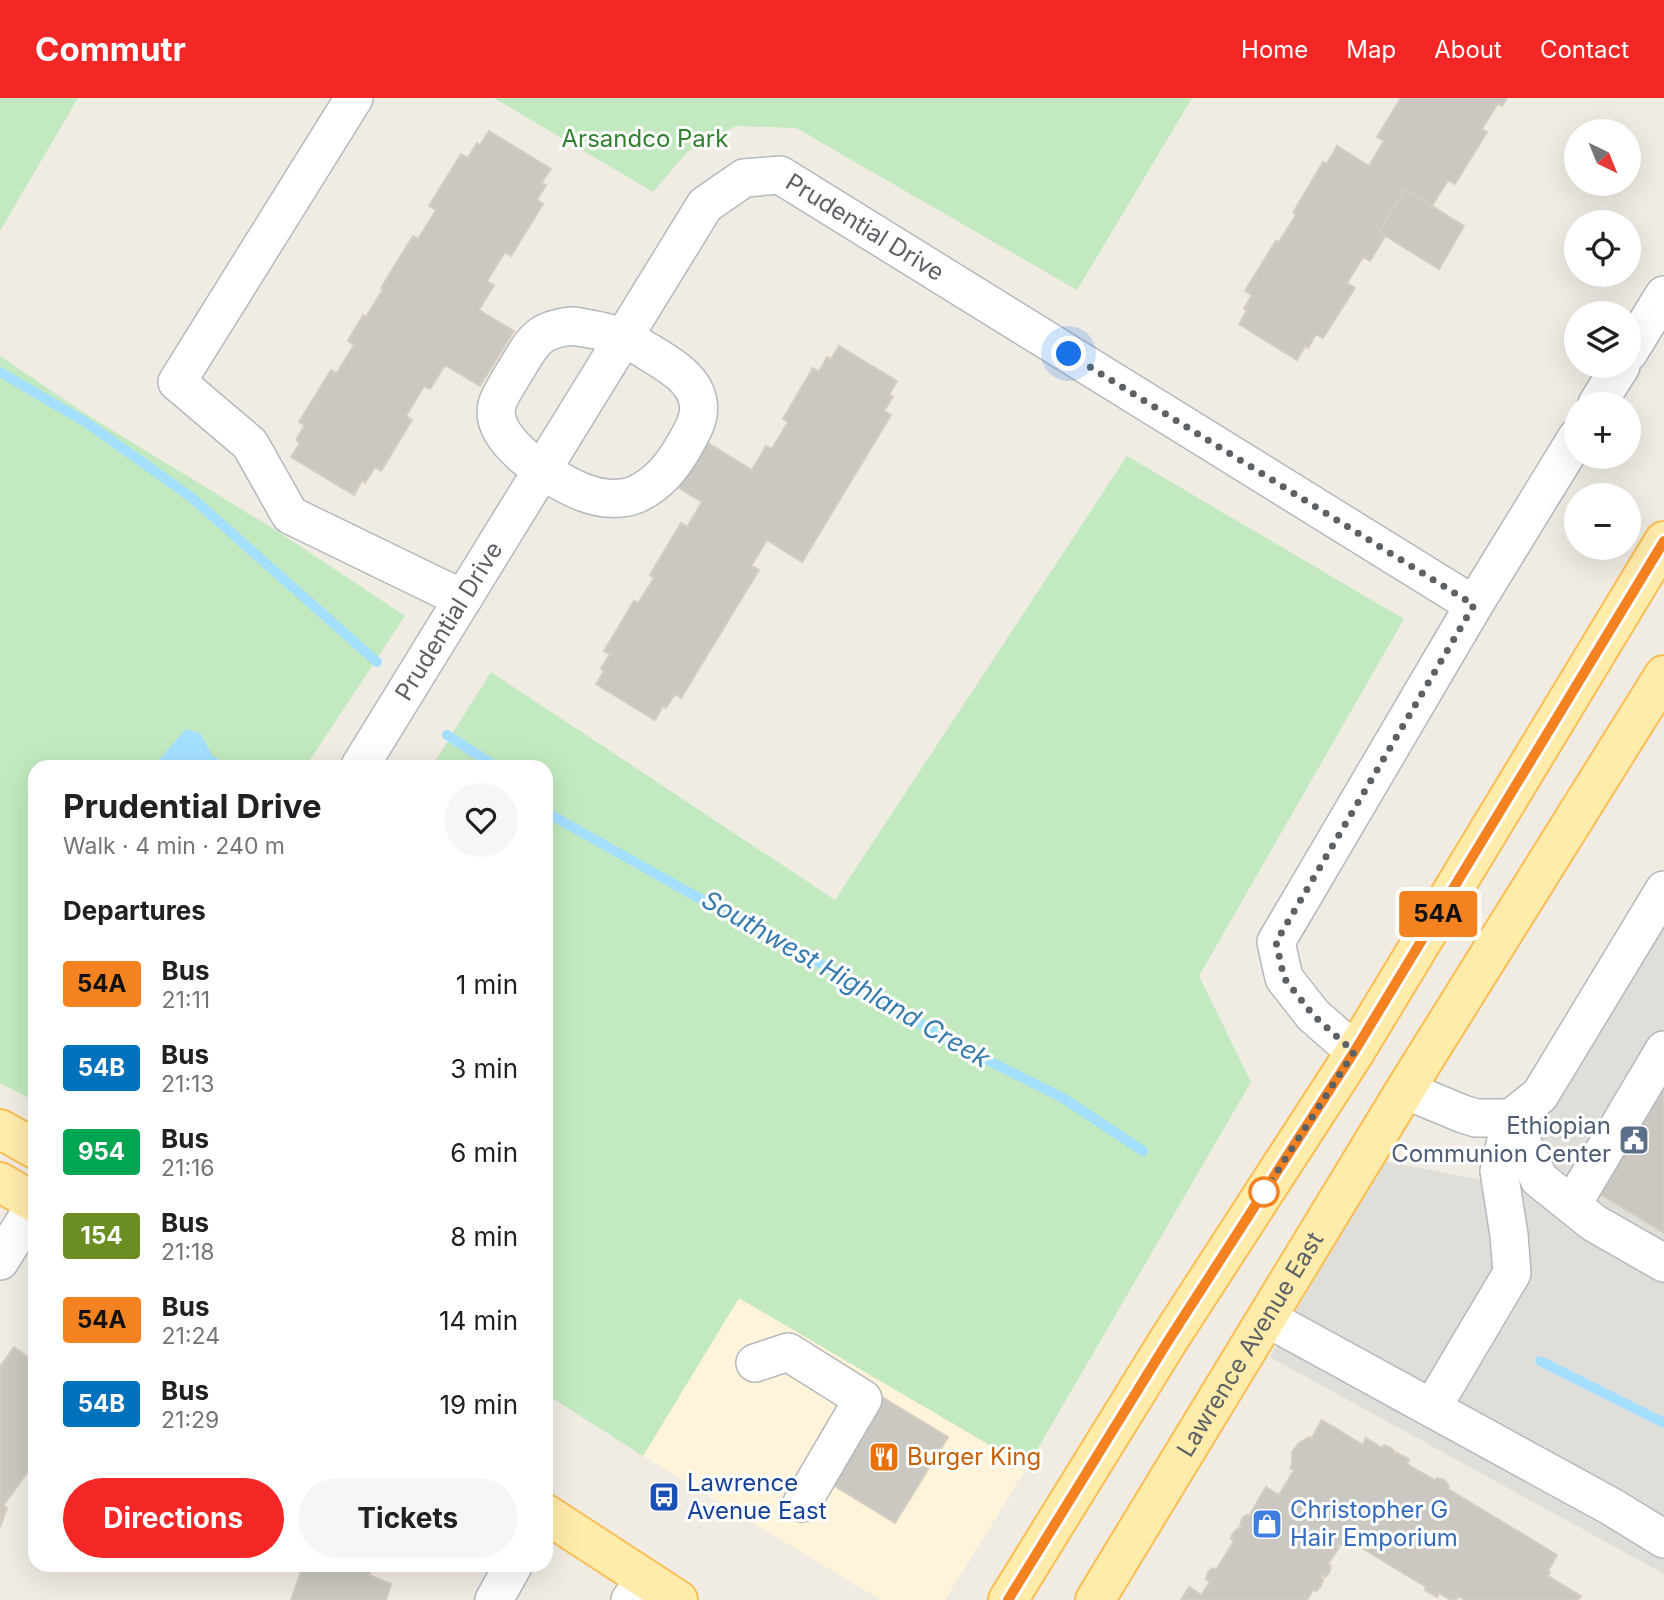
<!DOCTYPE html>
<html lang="en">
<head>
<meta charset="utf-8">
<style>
	body { margin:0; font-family:Inter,sans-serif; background:#f6f6f6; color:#202124; height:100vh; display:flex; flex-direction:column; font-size:26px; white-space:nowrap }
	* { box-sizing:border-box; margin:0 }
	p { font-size:23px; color:#757577 }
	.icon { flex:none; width:38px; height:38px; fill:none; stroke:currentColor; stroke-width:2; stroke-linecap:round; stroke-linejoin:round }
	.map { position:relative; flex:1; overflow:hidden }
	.sheet { position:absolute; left:28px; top:662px; width:525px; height:812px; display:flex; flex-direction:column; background:#fff; border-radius:21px; box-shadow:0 7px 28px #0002 }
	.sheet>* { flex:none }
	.badge { padding:0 14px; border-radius:5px; font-size:24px; line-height:46px }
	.needle { width:46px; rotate:137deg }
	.tools { position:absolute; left:1564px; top:21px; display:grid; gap:14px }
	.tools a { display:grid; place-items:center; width:77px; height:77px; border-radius:50%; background:#fff; box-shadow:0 7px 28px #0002; font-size:35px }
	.you { position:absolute; width:35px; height:35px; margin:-18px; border:5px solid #fff; border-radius:50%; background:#1a73e8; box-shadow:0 0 0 10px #1a73e833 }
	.map>.badge { position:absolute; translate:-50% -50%; box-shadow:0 0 0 4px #fff }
	h2 { padding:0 35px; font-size:26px; line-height:63px }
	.round { display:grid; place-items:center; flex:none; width:74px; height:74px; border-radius:37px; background:#f6f6f6 }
	.summary { display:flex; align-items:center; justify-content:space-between; height:119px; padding:0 35px }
	h1 { font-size:33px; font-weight:700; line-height:52px }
	.primary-button { display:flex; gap:14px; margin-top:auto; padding:14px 35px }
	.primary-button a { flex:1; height:80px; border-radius:42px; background:#f42626; color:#fff; font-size:28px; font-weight:700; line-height:80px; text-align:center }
	.primary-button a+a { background:#f6f6f6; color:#202124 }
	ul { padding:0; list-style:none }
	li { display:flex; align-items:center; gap:21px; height:84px; padding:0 35px }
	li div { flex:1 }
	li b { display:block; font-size:26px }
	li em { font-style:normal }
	li .badge { min-width:77px; font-weight:700; text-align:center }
	header { display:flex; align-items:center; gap:42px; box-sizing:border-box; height:98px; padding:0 35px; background:#f42626; color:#fff }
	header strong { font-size:33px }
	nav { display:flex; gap:38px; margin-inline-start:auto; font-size:24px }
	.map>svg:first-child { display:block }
	.commercial { fill:#fff3da }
	.industrial { fill:#e0ded9 }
	.green { fill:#c2e9bf }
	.water { fill:#a5dfff }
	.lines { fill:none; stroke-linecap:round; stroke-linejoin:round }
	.stream { stroke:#a5dfff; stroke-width:10 }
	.building { fill:#cbc7c1; stroke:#d5cdc2; stroke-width:2 }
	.minor-casing { stroke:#b5b8bc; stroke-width:40 }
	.major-casing { stroke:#fabe53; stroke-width:42 }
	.minor { stroke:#fff; stroke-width:37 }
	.major { stroke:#ffebaa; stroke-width:38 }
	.line-casing { stroke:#fff; stroke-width:16 }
	.line { stroke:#f58220; stroke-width:10 }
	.walk { stroke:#5c6166; stroke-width:7; stroke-dasharray:0 12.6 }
	.stop-dot { fill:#fff; stroke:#f58220; stroke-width:3.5 }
	.labels { text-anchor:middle; stroke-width:6; stroke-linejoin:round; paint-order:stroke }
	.park-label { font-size:24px; fill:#31822f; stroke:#fff }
	.street-label { font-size:24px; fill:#5c6166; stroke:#fff }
	.service-label { font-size:24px; fill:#4e5e75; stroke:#fff; text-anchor:end }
	.food-label { font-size:24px; fill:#c56008; stroke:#fff; text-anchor:start }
	.transit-label { font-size:24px; fill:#164399; stroke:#fff; text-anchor:start }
	.shop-label { font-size:24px; fill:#366cbe; stroke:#fff; text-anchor:start }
	.water-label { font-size:26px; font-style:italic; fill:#387baf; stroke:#fff }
</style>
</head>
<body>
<header>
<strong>Commutr</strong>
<nav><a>Home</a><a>Map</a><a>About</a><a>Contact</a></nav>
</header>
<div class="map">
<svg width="1664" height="1502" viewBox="0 0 1664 1502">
	<rect width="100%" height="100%" fill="#f0ece4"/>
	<path class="commercial" d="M739 1200 1027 1369 945 1502H881L643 1358Z"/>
	<path class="industrial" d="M1664 824V1476L1270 1259 1382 1063 1504 1086Z"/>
	<path class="green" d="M0 0H78L0 133Z
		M494 0H1192L1077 192 796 30 736 28 687 54 653 94Z
		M0 258 84 315 274 431 405 518 306 668H35V1003L0 985Z
		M1127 358 1404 521 1199 878 1251 984 1027 1369 739 1200 643 1358 546 1296V668H432L491 574 835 802Z"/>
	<path class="water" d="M186 631 200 635 212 657 230 668H155L158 663Z"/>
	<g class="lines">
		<path class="stream" d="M0 274 87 325 191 399 377 564
			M447 637 495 668
			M546 714 688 794 806 857 953 945 1063 1000 1143 1053
			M1540 1263 1664 1325"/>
	</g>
	<path class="building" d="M1401 0H1507L1502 8 1498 5 1482 31 1487 34 1455 86 1448 82 1432 108 1405 91 1379 134 1385 138 1370 163 1363 159 1347 185 1355 190 1323 240 1316 236 1308 250 1305 248 1297 262 1239 226 1247 213 1244 211 1252 197 1245 193 1276 143 1279 144 1296 117 1293 115 1323 64 1327 66 1337 48 1369 68 1384 43 1377 39Z
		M489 33 551 71 541 85 546 87 537 102 543 106 511 158 505 154 487 183 494 187 479 212 514 233 480 288 445 267 430 291 424 288 406 318 412 322 381 373 375 369 365 385 362 382 354 397 291 359 300 345 296 342 305 327 299 324 331 272 337 275 354 247 348 243 363 217 366 219 383 191 381 190 413 138 418 141 436 112 429 108 461 56 468 60 477 45 480 47Z
		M1405 91 1464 128 1439 171 1379 134Z
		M839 248 897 283 889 297 893 299 884 313 891 317 802 464 767 442 751 468 759 472 681 600 675 596 666 610 663 608 655 622 596 586 604 573 601 571 610 556 604 553 634 503 638 505 654 480 650 477 681 425 687 429 702 404 669 384 696 338 752 372 766 348 772 351 788 324 783 321 813 270 819 274 827 259 831 261Z
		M1664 972V1135L1592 1091Z
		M14 1249 33 1263 35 1261V1373L34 1375 29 1372 3 1408 7 1410 0 1429V1269Z
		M872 1293 948 1339 895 1425 820 1379Z
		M1322 1322 1363 1347 1366 1340 1382 1350 1384 1347 1391 1350 1395 1354 1394 1357 1395 1358 1397 1355 1407 1360 1409 1362 1407 1366 1436 1383 1437 1380 1444 1382 1449 1388 1448 1391 1557 1457 1548 1473 1550 1474 1548 1478 1581 1498 1578 1502H1465L1458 1498 1456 1502H1451L1439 1495 1437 1499 1425 1492 1426 1489 1355 1446 1353 1449 1348 1446 1343 1448 1338 1446 1337 1449 1339 1450 1328 1466 1331 1468 1329 1475 1325 1479 1322 1477 1320 1479 1323 1481 1321 1488 1316 1493 1314 1491 1307 1502H1181L1189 1489 1201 1497 1210 1484 1206 1481 1208 1474 1213 1470 1216 1472 1234 1443 1231 1441 1232 1437 1238 1430 1240 1431 1242 1429 1240 1428 1242 1420 1247 1417 1249 1418 1266 1389 1279 1397 1294 1372 1290 1370 1292 1366V1354L1299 1345 1309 1339 1311 1341Z
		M304 1466H356L371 1472 369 1477 391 1486 386 1502H291Z"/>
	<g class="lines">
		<g class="minor-casing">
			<g id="minor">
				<path d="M354 0 177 284 250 346 290 417 463 501"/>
				<path d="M573 228C589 231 609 233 624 240 632 243 640 249 647 253 666 265 694 279 698 304 701 320 692 334 684 348 672 369 659 385 637 396 621 403 601 401 585 395 556 384 488 344 497 307 499 297 515 274 520 265 535 239 542 231 573 228Z"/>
				<path d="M1629 254 1664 197"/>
				<path d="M1597 306 1621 268"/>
				<path id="s1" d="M360 668 705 107 744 80 780 77 1474 507"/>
				<path d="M1355 954 1313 917 1284 880 1276 844 1474 507 1577 339"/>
				<path d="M1405 992 1463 1016 1476 1020H1511L1540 997 1664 792"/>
				<path d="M1511 1020 1539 1081 1594 1125 1664 1165"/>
				<path d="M1572 1107 1664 952"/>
				<path d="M0 1163 35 1107"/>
				<path d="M1267 1220 1612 1409 1664 1441"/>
				<path d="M755 1265 788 1254 863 1301 802 1405"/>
				<path d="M1432 1310 1512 1175 1509 1137 1499 1073 1511 1020"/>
				<path d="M494 1502 514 1466"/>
				<path d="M630 1502 645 1481"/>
			</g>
		</g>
		<g class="major-casing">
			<g id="major">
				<path d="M0 1031 35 1051"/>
				<path d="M0 1084 35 1105"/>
				<path d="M546 1416 678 1502"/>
				<path d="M1008 1502 1168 1243 1355 954 1664 443"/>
				<path id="s2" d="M1095 1502 1405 992 1664 577"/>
			</g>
		</g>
		<use href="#minor" class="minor"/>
		<use href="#major" class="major"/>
	</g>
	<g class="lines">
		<g class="line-casing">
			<path id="line" d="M1008 1502 1168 1243 1354 954 1664 443"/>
		</g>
		<use href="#line" class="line"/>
		<path class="walk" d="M1069 256 1474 507 1276 844 1284 880 1313 917 1354 954 1264 1094"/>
	</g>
	<defs>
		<g id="civic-square" transform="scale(1.575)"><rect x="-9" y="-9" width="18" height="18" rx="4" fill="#5c6f8a" stroke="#fff"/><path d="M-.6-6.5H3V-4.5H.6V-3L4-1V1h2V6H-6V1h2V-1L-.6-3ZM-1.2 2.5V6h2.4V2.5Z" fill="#fff"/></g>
		<g id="restaurant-square" transform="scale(1.575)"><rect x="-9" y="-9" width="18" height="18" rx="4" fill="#e8710a" stroke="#fff"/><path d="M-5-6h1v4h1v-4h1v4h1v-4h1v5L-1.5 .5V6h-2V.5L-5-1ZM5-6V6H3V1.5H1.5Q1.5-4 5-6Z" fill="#fff"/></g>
		<g id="bus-square" transform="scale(1.575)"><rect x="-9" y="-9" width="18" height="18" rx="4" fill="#1a4fb4" stroke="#fff"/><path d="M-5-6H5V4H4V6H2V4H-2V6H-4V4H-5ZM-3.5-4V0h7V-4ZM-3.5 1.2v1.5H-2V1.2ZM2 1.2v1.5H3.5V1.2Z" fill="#fff"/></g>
		<g id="shop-square" transform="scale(1.575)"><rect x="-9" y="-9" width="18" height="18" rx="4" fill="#3f7fe0" stroke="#fff"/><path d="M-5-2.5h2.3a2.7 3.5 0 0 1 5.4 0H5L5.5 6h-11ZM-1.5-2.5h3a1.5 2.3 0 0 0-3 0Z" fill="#fff"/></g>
	</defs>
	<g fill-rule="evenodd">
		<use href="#civic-square" x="1634" y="1042"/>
		<use href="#restaurant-square" x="884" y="1359"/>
		<use href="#bus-square" x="664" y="1399"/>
		<use href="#shop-square" x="1267" y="1426"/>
	</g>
	<circle class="stop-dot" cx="1264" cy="1094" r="14"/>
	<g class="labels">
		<g class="park-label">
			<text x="645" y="49">Arsandco Park</text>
		</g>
		<g class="street-label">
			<text dy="8" stroke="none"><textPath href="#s1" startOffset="842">Prudential Drive</textPath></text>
			<text dy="8" stroke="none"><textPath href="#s1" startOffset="170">Prudential Drive</textPath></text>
			<text dy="8" stroke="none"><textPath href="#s2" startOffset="299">Lawrence Avenue East</textPath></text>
		</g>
		<g class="service-label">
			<text x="1611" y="1036">Ethiopian<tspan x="1611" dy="28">Communion Center</tspan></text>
		</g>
		<g class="food-label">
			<text x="907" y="1367">Burger King</text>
		</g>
		<g class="transit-label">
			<text x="687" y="1393">Lawrence<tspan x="687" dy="28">Avenue East</tspan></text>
		</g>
		<g class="shop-label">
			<text x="1290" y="1420">Christopher G<tspan x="1290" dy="28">Hair Emporium</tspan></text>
		</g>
		<g class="water-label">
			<text transform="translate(846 881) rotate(30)" y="9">Southwest Highland Creek</text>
		</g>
	</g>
</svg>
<div class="tools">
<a><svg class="needle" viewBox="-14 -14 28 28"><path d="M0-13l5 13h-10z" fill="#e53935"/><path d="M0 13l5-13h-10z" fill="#757577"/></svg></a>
<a><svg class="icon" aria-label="locate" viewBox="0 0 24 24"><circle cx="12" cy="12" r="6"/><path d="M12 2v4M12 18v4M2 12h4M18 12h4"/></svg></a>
<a><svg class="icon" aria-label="layers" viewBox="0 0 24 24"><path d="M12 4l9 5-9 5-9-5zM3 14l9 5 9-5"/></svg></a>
<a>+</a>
<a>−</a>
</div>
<div class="you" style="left:1069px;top:256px"></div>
<b class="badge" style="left:1438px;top:816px;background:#f58220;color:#111">54A</b>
<section class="sheet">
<div class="summary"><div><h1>Prudential Drive</h1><p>Walk · 4 min · 240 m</p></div><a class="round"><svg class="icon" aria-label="heart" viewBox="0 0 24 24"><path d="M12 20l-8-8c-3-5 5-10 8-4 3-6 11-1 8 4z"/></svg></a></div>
<h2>Departures</h2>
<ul>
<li><span class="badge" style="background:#f58220;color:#111">54A</span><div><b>Bus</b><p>21:11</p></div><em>1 min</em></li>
<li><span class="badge" style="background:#0072bc;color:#fff">54B</span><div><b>Bus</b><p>21:13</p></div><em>3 min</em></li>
<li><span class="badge" style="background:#00a651;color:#fff">954</span><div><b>Bus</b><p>21:16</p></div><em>6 min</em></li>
<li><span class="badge" style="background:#6b8e23;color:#fff">154</span><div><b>Bus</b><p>21:18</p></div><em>8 min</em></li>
<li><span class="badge" style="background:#f58220;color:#111">54A</span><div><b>Bus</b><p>21:24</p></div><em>14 min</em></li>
<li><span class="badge" style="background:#0072bc;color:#fff">54B</span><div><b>Bus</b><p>21:29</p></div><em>19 min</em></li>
</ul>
<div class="primary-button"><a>Directions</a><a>Tickets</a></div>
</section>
</div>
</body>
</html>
